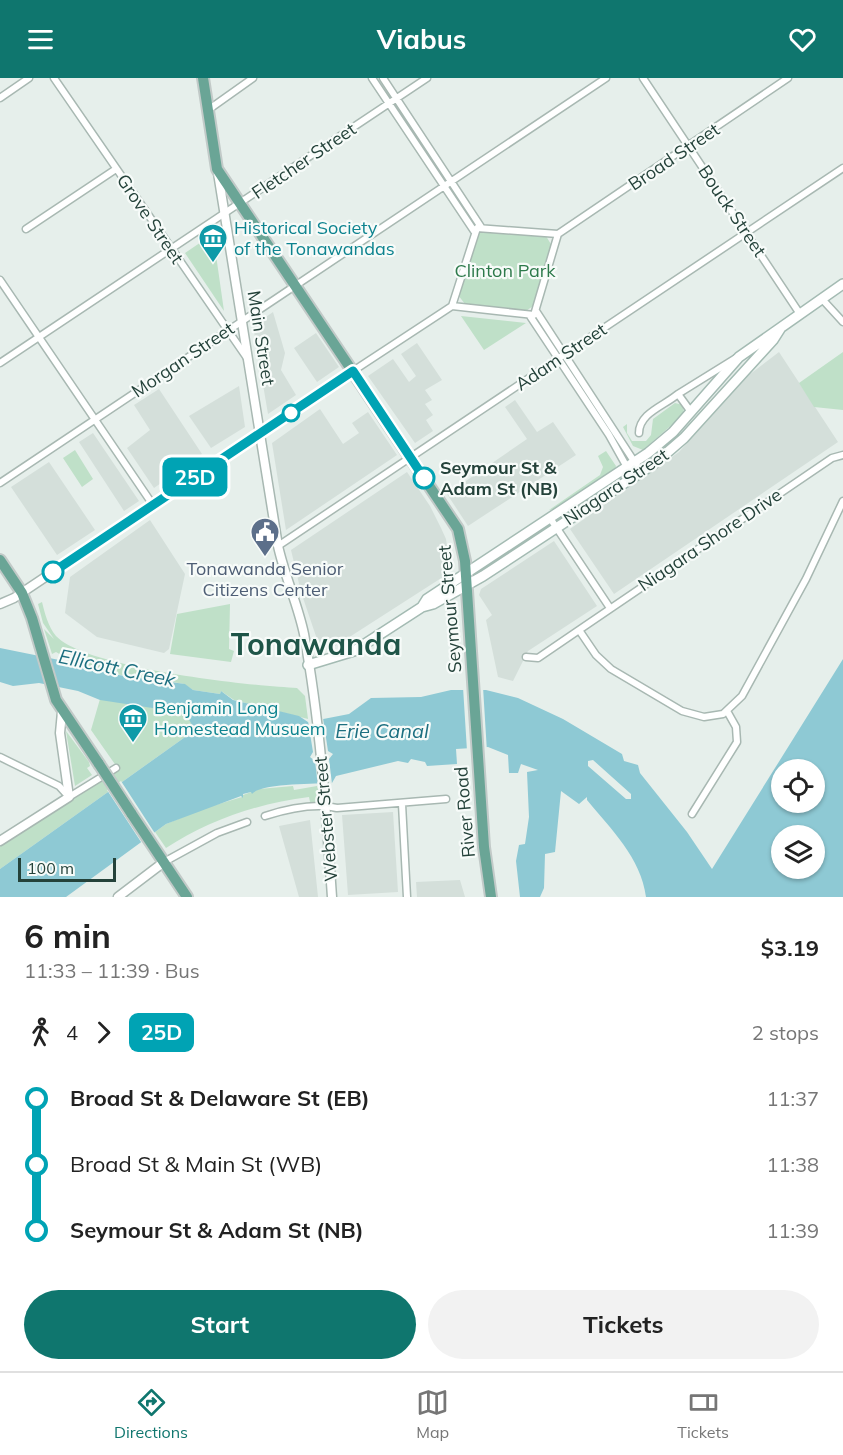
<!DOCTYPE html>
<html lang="en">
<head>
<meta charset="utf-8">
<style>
	body { margin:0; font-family:Mulish,sans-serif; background:#f2f2f2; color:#222; height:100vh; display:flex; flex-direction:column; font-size:22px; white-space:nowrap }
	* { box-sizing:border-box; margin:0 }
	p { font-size:20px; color:#767676 }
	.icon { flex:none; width:33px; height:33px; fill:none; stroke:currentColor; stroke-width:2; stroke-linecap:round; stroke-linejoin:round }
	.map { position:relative; height:819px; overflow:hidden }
	.details { display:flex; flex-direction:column; background:#fff; flex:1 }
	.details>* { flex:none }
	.badge { padding:0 12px; border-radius:9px; font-size:21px; line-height:39px }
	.fabs { position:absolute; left:771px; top:681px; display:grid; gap:12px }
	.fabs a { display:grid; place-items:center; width:54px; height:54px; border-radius:50%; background:#fff; box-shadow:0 2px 4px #0004; font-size:30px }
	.scale { position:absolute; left:18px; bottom:15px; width:98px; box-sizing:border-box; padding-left:6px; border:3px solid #24423a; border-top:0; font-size:16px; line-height:21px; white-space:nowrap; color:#24423a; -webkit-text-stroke:4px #f7fbf9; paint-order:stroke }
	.map>.badge { position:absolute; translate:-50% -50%; box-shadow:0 0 0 3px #fff }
	.legs { display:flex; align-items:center; gap:9px; height:66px; padding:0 24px; font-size:20px }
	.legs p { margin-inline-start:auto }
	.head { display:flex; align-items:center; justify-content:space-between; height:102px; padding:0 24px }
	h1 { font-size:33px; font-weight:700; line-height:45px }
	.cta { display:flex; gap:12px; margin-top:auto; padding:12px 24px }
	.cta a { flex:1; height:69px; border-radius:36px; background:#0f766e; color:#fff; font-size:24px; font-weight:700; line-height:69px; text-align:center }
	.cta a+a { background:#f2f2f2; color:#222 }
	ul { padding:0 24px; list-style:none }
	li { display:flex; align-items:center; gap:21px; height:66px; font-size:22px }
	li i { display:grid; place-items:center; width:9px; height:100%; margin:0 8px; background:currentColor }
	li i::after { content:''; width:15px; height:15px; margin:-8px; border:4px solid; border-radius:50%; background:#fff }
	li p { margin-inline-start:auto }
	li:first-child i { background:linear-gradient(#0000 50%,currentColor 0) }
	li:last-child i { background:linear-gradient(currentColor 50%,#0000 0) }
	header { display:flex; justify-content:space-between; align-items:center; height:78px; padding:0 24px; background:#0f766e; color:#fff; font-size:27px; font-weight:700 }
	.tabs { display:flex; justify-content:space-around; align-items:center; height:84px; border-top:2px solid #e0e0e0; background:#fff; font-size:16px; color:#767676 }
	.tabs a { display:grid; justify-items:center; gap:3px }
	.tabs .selected { color:#0f766e }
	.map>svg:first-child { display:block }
	.built { fill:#d4dfda }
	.green { fill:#bfe0c8 }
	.water { fill:#8ec9d4; fill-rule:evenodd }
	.pier { fill:#e6efeb }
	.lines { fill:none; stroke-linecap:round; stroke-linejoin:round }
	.minor-casing { stroke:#a8b8b2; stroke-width:9 }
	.tertiary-casing { stroke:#a8b8b2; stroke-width:11 }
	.secondary-casing { stroke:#a4bbb3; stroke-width:12 }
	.primary-casing { stroke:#c2cac8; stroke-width:14 }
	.minor { stroke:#fff; stroke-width:6 }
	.tertiary { stroke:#fff; stroke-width:8 }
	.secondary { stroke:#fff; stroke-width:9 }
	.primary { stroke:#6aa596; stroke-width:10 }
	.primary-bridge-casing { stroke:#c2cac8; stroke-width:14; stroke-linecap:butt }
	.primary-bridge { stroke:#6aa596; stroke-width:10 }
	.line-1-casing { stroke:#fff; stroke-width:14 }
	.line-1 { stroke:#00a3b4; stroke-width:9 }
	.stop-1-dot { fill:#fff; stroke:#00a3b4; stroke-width:3 }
	.labels { text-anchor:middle; stroke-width:4.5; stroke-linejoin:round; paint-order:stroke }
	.street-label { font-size:18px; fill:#24423a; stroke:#f7fbf9 }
	.culture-label { font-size:18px; fill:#0d838f; stroke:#f7fbf9; text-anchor:start }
	.park-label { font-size:18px; fill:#2d7a4b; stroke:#f7fbf9 }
	.stop-label { font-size:18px; font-weight:bold; fill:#24423a; stroke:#f7fbf9; text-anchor:start }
	.service-label { font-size:18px; fill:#4e5e75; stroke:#f7fbf9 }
	.water-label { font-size:20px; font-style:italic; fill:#1c6f80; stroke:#f7fbf9 }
	.town-label { font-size:30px; font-weight:bold; fill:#1f5548; stroke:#f7fbf9 }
</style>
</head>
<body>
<header><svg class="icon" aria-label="menu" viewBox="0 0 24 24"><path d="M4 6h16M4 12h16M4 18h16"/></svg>Viabus<svg class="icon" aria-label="heart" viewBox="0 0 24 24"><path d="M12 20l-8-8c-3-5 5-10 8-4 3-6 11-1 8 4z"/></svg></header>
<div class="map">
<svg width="843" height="819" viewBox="0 0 843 819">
	<rect width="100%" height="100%" fill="#e6efeb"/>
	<path class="built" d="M273 234 285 275 281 292 296 317 268 336 253 248Z
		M316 255 339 289 317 304 294 270Z
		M417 265 442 302 425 312 432 322 425 326 433 337 426 342 433 353 415 365 368 298 393 281 409 304 416 298 401 276Z
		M779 274 838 364 614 516 570 451 679 374 749 297Z
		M239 308 245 349 211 370 189 338Z
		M159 311 202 376 154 410 127 370 150 352 134 327Z
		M515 322 537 354 553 344 576 377 468 448 447 416 527 361 505 329Z
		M320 331 343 366 359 355 352 345 368 334 397 377 286 452 272 365Z
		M93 355 139 423 124 433 79 364Z
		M49 384 95 452 57 477 11 409Z
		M407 394 430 428 441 450 446 461 450 490 446 497 337 567 325 572 320 570 301 514 291 472Z
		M150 442 185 496 169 571 164 575 97 559 65 535 70 499Z
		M554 463 597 528 528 573 513 603 498 599 486 542 492 537 479 517 481 511Z
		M393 734 398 814 348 817 342 737Z
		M310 742 318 819H299L279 748Z
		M460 802 465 819H417L416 804Z"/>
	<path class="green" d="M482 153 546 158 552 168 533 228 526 233 465 226 458 217 477 157Z
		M213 156 224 233 185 175Z
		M461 238 526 245 484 272Z
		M843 274V332L814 329 799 305Z
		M675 325 683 327 684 336 643 372 633 368 623 349 627 346V355L632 363H646L651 357 653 341Z
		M75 372 93 401 82 409 63 380Z
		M606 373 616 388 615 391 555 431 549 432 600 397 603 389 598 378Z
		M42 524C45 536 48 548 56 558 86 590 250 608 297 610L305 618 308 641 234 622 221 613 220 616 193 612 184 606C139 598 96 599 56 574L52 576 44 551 54 561 43 545 38 526Z
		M230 526 229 571 234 573 231 584 170 576 177 536Z
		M100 621 186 635 195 652 0 791V767L119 692 91 652Z
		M66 653 89 684 90 688 87 690 92 697 75 708Z
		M293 708 294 712 317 708 320 719 317 724H310L309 719C259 725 209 742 166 770L155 754 166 746 202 731 242 719 243 717 259 711Z"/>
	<path class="water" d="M0 570 74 585 111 596 185 606 193 612 220 616 221 613 233 622 299 638 308 644 349 636 371 620 421 619 451 612H486L518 620 563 641 622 676 624 683 638 687 640 695 687 754 712 791 843 581V819H646C641 780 611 751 587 722V719L579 726 561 713 555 774 545 776 544 810 540 819H520L516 783 519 767 525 766 529 739 527 694 538 692 521 686 518 695H509L508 677 488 669 456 671 457 686 427 688 425 684 411 681 408 685 398 683 336 698 332 705C316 706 260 705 252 716L251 714 243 716V720L241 718 166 746 66 819H0V791L195 652 185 635 100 622 78 613 39 605 13 608 0 604ZM782 692H814V724H782ZM782 758H814V790H782Z"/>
	<path class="pier" d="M463 609H483L487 674 467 673Z
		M323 640 328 673 333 676 329 681 332 706 318 708 315 683 310 679 313 674 308 643Z
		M593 682 631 716V721H626L588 688V683Z
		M121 703 156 757 143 767 107 712Z"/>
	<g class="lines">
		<g class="minor-casing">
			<path id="minor" d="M54 0 247 280
				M372 0 474 153
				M383 0 481 149
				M643 0 800 236
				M0 20 29 0
				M208 32 253 0
				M26 151 116 91
				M558 156 788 0
				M0 202 153 427
				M822 221 843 244
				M452 228 534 237 558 156
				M452 228 477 150 558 156
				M536 233 641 394
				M530 238 609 357 633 400
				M0 285 427 0
				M353 293 452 228
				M678 316 736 280
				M639 355C639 335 664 328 678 316L691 334
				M843 377 832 380 579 552 596 577 611 591 682 633 704 639 723 636 742 618 806 501 843 423
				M0 405 606 0
				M550 440 610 530
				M278 468 843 90
				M526 579 538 580 579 552
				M0 679 59 708 69 719 116 690
				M402 726 407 819
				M692 736 737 664 736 649 727 633
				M265 738C287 731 315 725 337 730L446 721
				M164 784 217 755 247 744"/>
		</g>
		<g class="tertiary-casing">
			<path id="tertiary" d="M218 95 278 468C285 499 298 527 304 556 320 643 326 731 332 819
				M0 526 14 520 353 293
				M0 763 69 719 60 655 62 634
				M118 819 164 784"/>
		</g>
		<g class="secondary-casing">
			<path id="secondary" d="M422 529 427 521 648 375 673 354 739 279 843 206
				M308 587 354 573 422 529 433 526 483 498 655 385 684 360 773 262 780 251"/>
		</g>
		<g class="primary-casing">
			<path id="primary" d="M203 0 217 91 458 451 465 483 484 769 491 819
				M0 482 22 515 32 540 56 622 99 686
				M131 735 187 819"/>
		</g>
		<use href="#minor" class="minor"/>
		<use href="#tertiary" class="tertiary"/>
		<use href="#secondary" class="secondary"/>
		<use href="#primary" class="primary"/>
		<g class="primary-bridge-casing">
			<path id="primary-bridge" d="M99 686 131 735"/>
		</g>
		<use href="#primary-bridge" class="primary-bridge"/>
	</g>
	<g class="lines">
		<g class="line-1-casing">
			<path id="line-1" d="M53 494 353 293 424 400"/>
		</g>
		<use href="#line-1" class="line-1"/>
	</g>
	<defs>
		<g id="museum-pin" transform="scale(1.5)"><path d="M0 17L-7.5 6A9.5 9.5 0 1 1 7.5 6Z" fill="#0f9aa8" stroke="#f7fbf9"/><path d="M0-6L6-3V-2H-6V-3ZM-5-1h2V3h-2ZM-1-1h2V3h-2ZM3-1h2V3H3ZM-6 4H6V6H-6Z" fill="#fff"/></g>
		<g id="civic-pin" transform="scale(1.5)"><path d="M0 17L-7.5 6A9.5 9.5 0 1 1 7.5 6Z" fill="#5c6f8a" stroke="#f7fbf9"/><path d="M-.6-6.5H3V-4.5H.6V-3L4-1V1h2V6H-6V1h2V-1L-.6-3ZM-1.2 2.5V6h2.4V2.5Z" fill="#fff"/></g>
	</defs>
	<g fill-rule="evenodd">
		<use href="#museum-pin" x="213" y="160"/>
		<use href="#civic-pin" x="265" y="454"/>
		<use href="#museum-pin" x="133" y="640"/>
	</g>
	<g class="stop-1-dot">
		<circle cx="291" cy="335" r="8"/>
		<circle cx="424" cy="400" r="10"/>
		<circle cx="53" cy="494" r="10"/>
	</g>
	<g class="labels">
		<g class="street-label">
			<text transform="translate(674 79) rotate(-34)" y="6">Broad Street</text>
			<text transform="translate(304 83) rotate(-34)" y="6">Fletcher Street</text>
			<text transform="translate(732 133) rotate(56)" y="6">Bouck Street</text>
			<text transform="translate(150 141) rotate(56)" y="6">Grove Street</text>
			<text transform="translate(261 260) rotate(81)" y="6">Main Street</text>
			<text transform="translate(561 279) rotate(-34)" y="6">Adam Street</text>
			<text transform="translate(183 282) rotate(-34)" y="6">Morgan Street</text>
			<text transform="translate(616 409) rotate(-34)" y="6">Niagara Street</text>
			<text transform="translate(710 462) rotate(-34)" y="6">Niagara Shore Drive</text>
			<text transform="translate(450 531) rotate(-95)" y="6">Seymour Street</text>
			<text transform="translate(465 734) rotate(-95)" y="6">River Road</text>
			<text transform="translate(326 741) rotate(-95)" y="6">Webster Street</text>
		</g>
		<g class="culture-label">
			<text x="234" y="156">Historical Society<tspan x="234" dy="21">of the Tonawandas</tspan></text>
			<text x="154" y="636">Benjamin Long<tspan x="154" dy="21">Homestead Musuem</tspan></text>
		</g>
		<g class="park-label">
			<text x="505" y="199">Clinton Park</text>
		</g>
		<g class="stop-label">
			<text x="440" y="396">Seymour St &amp;<tspan x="440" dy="21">Adam St (NB)</tspan></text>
		</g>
		<g class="service-label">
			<text x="265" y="497">Tonawanda Senior<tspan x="265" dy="21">Citizens Center</tspan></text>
		</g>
		<g class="water-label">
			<text transform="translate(117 590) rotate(12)" y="7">Ellicott Creek</text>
			<text x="382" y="660">Erie Canal</text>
		</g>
		<g class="town-label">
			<text x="316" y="577">Tonawanda</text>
		</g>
	</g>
</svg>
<div class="fabs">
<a><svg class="icon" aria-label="locate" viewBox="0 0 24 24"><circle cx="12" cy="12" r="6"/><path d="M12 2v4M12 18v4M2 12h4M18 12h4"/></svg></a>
<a><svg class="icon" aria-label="layers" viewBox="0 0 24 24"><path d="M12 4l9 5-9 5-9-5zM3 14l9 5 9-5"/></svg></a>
</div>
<div class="scale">100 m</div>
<b class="badge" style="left:195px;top:399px;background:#00a3b4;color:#fff">25D</b>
</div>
<section class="details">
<div class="head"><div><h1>6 min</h1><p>11:33 – 11:39 · Bus</p></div><b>$3.19</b></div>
<div class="legs"><svg class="icon" aria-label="walk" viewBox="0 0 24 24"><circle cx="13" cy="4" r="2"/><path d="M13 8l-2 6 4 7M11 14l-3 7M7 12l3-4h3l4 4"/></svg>4<svg class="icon" aria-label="forward" viewBox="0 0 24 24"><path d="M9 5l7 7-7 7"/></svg><b class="badge" style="background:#00a3b4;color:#fff">25D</b><p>2 stops</p></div>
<ul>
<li><i style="color:#00a3b4"></i><b>Broad St &amp; Delaware St (EB)</b><p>11:37</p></li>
<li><i style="color:#00a3b4"></i><span>Broad St &amp; Main St (WB)</span><p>11:38</p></li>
<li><i style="color:#00a3b4"></i><b>Seymour St &amp; Adam St (NB)</b><p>11:39</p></li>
</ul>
<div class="cta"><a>Start</a><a>Tickets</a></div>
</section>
<nav class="tabs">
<a class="selected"><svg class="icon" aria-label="directions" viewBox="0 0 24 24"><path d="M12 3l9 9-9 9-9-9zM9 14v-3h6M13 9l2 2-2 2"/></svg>Directions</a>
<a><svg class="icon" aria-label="map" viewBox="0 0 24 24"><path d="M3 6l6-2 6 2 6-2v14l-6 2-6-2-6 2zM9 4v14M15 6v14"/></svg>Map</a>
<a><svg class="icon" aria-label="tickets" viewBox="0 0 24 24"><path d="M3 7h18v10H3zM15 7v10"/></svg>Tickets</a>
</nav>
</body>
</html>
